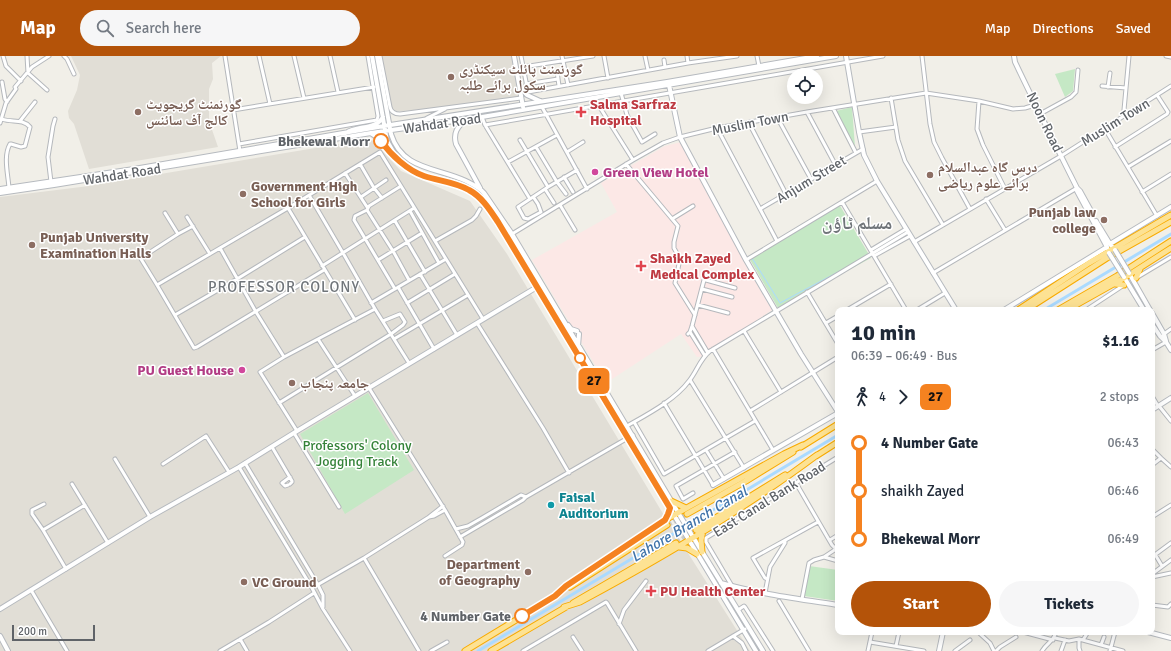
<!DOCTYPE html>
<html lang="en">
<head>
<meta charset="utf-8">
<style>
	body { margin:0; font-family:Signika,"Noto Naskh Arabic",sans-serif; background:#f6f6f7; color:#1f2937; height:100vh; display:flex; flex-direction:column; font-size:15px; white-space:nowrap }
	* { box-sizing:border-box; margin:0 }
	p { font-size:13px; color:#747a83 }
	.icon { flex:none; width:22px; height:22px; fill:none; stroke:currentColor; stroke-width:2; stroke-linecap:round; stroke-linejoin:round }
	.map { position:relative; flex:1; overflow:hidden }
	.details { position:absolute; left:835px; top:251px; width:320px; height:328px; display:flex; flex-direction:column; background:#fff; border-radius:8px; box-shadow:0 4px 16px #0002 }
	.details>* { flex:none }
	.badge { padding:0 8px; border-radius:6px; font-size:14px; line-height:26px }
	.controls { position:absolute; left:787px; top:12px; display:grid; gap:8px }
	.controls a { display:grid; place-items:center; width:36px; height:36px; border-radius:50%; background:#fff; box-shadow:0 4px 16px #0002; font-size:20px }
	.scale { position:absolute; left:12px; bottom:10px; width:83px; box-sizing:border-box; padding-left:4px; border:2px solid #5f6368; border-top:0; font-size:11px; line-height:14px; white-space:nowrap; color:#5f6368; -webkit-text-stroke:3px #fff; paint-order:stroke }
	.map>.badge { position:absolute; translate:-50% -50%; box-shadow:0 0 0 2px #fff }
	.legs { display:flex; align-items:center; gap:6px; height:44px; padding:0 16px; font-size:13px }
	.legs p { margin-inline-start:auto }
	.summary { display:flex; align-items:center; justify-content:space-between; height:68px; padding:0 16px }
	h1 { font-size:22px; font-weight:700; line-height:30px }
	.primary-button { display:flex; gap:8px; margin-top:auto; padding:8px 16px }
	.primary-button a { flex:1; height:46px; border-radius:24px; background:#b45309; color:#fff; font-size:16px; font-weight:700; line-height:46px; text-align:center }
	.primary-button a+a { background:#f6f6f7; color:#1f2937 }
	ul { padding:0 16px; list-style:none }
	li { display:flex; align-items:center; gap:14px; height:48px; font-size:15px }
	li i { display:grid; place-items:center; width:6px; height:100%; margin:0 5px; background:currentColor }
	li i::after { content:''; width:10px; height:10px; margin:-5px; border:3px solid; border-radius:50%; background:#fff }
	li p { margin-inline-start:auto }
	li:first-child i { background:linear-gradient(#0000 50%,currentColor 0) }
	li:last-child i { background:linear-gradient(currentColor 50%,#0000 0) }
	header { display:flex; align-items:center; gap:24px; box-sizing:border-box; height:56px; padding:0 20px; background:#b45309; color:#fff }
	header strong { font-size:19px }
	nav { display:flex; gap:22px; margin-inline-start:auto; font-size:14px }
	.search { width:280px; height:36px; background:#f6f6f7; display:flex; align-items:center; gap:10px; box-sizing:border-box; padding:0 14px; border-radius:22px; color:#747a83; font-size:15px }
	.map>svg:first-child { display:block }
	.education { fill:#e1ded6 }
	.medical { fill:#fce8e6 }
	.green { fill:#c5e8c5 }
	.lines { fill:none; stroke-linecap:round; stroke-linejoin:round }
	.stream { stroke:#aadaff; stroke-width:1 }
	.canal { stroke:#aadaff; stroke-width:3 }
	.highway-tunnel { stroke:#ccccc8; stroke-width:5; stroke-dasharray:5 2.5; stroke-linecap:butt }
	.street-casing { stroke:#b5b8bc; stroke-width:5 }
	.secondary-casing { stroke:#b6babf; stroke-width:6 }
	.highway-casing { stroke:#f9ab00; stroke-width:7 }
	.street { stroke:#fff; stroke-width:3 }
	.secondary { stroke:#fff; stroke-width:4 }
	.highway { stroke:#fde293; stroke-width:5 }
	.secondary-bridge-casing { stroke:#b6babf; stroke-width:6; stroke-linecap:butt }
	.secondary-bridge { stroke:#fff; stroke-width:4 }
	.line-1-casing { stroke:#fff; stroke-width:9 }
	.line-1 { stroke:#f58220; stroke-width:6 }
	.education-dot { fill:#8d6e63; stroke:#fff; stroke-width:1.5 }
	.health-dot { fill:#e0444e; stroke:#fff; stroke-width:1.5 }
	.stop-1-dot { fill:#fff; stroke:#f58220; stroke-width:2 }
	.hotel-dot { fill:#d1479c; stroke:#fff; stroke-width:1.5 }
	.culture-dot { fill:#0f9aa8; stroke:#fff; stroke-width:1.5 }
	.labels { text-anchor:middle; stroke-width:3; stroke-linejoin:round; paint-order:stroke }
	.education-label { font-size:14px; font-weight:bold; fill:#785e54; stroke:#fff; text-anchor:start }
	.health-label { font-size:14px; font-weight:bold; fill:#be3a42; stroke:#fff; text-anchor:start }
	.street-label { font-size:14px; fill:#5f6368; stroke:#fff }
	.stop-label { font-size:14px; font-weight:bold; fill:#5f6368; stroke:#fff; text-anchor:end }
	.hotel-label { font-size:14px; font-weight:bold; fill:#b23c85; stroke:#fff; text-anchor:start }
	.park-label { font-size:14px; fill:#348238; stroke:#fff }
	.culture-label { font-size:14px; font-weight:bold; fill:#0d838f; stroke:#fff; text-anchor:start }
	.neighbourhood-label { font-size:15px; letter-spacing:1px; fill:#70757a; stroke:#fff }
	.water-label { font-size:15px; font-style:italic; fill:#4174aa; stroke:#fff }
	.district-label { font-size:18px; font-weight:bold; fill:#70757a; stroke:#fff }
</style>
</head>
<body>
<header>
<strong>Map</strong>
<div class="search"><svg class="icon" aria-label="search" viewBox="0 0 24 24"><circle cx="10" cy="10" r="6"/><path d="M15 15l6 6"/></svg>Search here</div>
<nav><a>Map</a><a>Directions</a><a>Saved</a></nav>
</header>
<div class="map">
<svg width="1171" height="595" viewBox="0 0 1171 595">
	<rect width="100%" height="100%" fill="#f1efe8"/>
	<path class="education" d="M71 0H221L212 7 213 23 209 33V65L218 91 89 113 74 68 69 62 68 55 77 34 80 19Z
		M380 0H514L521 42 447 51 392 56Z
		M372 84 401 115 470 145 507 198 662 456 750 595H0V141L89 130 339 88Z"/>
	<path class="medical" d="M681 86 750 216 772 254 708 297 705 300 697 301 681 278 606 327 532 204 617 156 601 127 665 90Z"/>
	<path class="green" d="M1075 13 1073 35 1065 41 1055 18Z
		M852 51 855 91 836 55Z
		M839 148 871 202 778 252 749 202Z
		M368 337 414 414 345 458 300 378Z
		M809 510 838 514V545L804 540Z"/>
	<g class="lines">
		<path class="stream" d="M789 180 827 157
			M752 202 780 247 851 209"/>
		<path class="canal" d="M1044 254 1171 178
			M478 595 838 379"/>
		<path class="highway-tunnel" d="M667 469 687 458
			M676 487 695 475"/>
		<g class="street-casing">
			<path id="street" d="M3 0 6 10 21 25
				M27 0 28 17 47 34
				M64 0 67 3 74 18
				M225 0 240 95
				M259 0 270 48
				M294 0 304 42
				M330 0 338 36
				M380 0 390 51C391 56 395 58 400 58L521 42
				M521 0 528 36 688 7 737 0
				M562 0 568 29
				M604 0 608 22
				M645 0 648 14
				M687 0 688 7
				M757 0 759 10
				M922 0 930 68 934 86 942 102 970 153
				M1166 0 1171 1
				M664 4 665 11
				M523 11 593 0
				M557 15 559 30
				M2 26 5 43 7 46
				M526 28 558 23
				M1102 30 1126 32
				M1108 31 1110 17
				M621 37 627 59 642 86 655 78
				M891 42 898 84 905 105 943 169
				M979 45 977 73 983 89 1005 133
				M599 50 633 104
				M542 51 587 133
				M833 52 856 97
				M233 54 374 31
				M807 56 835 108
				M1040 58 1071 41 1076 36 1078 14
				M1126 59 1124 54 1129 0
				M482 61 485 69 530 143
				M777 61 811 123
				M427 62 445 53
				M2 63C12 67 22 62 30 71L25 90 21 91 11 88H10C3 100 8 118 9 132
				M20 65 35 46
				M0 67 6 47 16 33 15 31 32 11 49 0
				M749 67 786 138
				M485 69 883 0
				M717 72 777 185
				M1105 73 1157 160
				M859 76 896 71
				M520 84 548 131
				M239 88 377 64 378 60 368 0
				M536 91 557 126 566 138
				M1115 91 1167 58 1168 56 1157 39
				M567 96 583 86
				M508 106 557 79
				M360 108 374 132 382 142
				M626 108 678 170 674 186V192L680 203 675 227 695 259
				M1128 111 1171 85
				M345 117 367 151
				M564 121 573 136
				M51 126 48 101 53 70 55 63
				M401 130 369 150 367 154 393 195 409 224
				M545 133 554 147
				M1142 136 1171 118
				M309 139 343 197 375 253 318 283 355 340
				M361 141 386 124
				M534 142 538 148 541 156 528 163 524 162 518 151 548 131 577 114
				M986 143 1005 174
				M842 146 906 254
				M560 149 575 174
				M288 152 355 264
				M760 153 863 93
				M367 154 355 160 354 164 395 233
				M410 155 439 207
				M165 157 178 178
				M187 161 210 198
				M672 163 693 150
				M395 165 425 216
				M193 170 178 178 141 202V203L157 229 288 152 380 96 483 263
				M512 178 633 104 663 87 680 81 717 72 807 56 926 37 979 45 1013 53 1025 52 1035 49
				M435 185 472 164 476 160 480 153
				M914 186 1061 100 1171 30
				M220 192 256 256 284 301
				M871 194 906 173
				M874 200 910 180
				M378 204 422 177
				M746 204 877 125
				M322 210 414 152
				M933 217 1077 132
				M420 218 457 279
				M1136 222 1171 201
				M157 229 194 292 197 291 324 214
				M398 231 434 293
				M702 233 732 241
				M807 236 838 288
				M371 247 446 203
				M407 247 455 218
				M698 249 728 257
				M375 253 409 307
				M847 254 891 228
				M917 254 945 237
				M1086 254 1124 229
				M175 259 237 223 305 181
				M477 267 543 372 569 417
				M826 267 838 260
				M692 270 708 297
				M744 275 781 336
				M690 276 705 300
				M688 278 690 276 692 270 704 224H706L735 232
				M1164 278 1171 273
				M394 283 468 239
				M713 293 773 394
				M1152 294 1166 286
				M690 324 744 412
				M369 332 445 454 463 486 462 489 445 500
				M1152 340 1158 350
				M279 347 391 278 403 269 405 266 400 258 383 265
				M664 347 713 429
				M1159 350 1171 365
				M750 355 838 301
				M634 366 664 418 755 365
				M627 370C648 358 675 344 689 325 697 315 700 303 710 295L908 176
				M297 375 260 316 284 301 318 283
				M294 377 339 451
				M272 391 292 425V426L290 428
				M1152 393 1161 402 1171 411
				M706 394 724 423
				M115 403 150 461
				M245 407 318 529 323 539V551
				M163 408 206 380 229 416
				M1152 409 1161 402
				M239 411 312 532 323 553 350 595
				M796 427 832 489 838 495
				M72 428 108 487
				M288 429 285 430 282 427 290 421
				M693 437 683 443 676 430 735 396
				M526 441 633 379
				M44 448 32 454V458L43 474 66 513
				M429 461 434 460 445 454
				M1152 461 1171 449
				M456 473 468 470 482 462 521 439 526 441 523 444 460 481
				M43 474 85 449
				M830 484 838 479
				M824 501 838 505
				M364 502 419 595
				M1162 510 1156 500V498L1171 487
				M1152 518 1171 504
				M1152 521 1171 517
				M767 523 765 522 753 502 818 466
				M732 530 706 486V482L838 401
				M312 532 364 502 429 461 443 450
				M31 534 67 595
				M765 537 770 511 785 487V485
				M802 543 809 507 814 504 824 501 836 493
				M779 545 809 595
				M1152 549 1168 551 1171 548
				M738 554 744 550 745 551 773 595
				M619 568 624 554 646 525
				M978 576 990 587 994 595
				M1023 576 1053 584
				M733 580 742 587 746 595
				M573 581 582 595
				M1055 582 1069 585 1079 583 1123 595
				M240 583 247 595
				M1079 583V592L1080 595
				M1083 584 1088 576
				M870 586 924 595
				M1101 589 1104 581
				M896 590 899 576
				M220 595 269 566 314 537
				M431 595 447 586
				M523 595 606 546 607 547 636 595
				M708 595 745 573
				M868 595 872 576
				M955 595 970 584
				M996 595 1000 591 1016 581
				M1042 595C1047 587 1054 585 1056 576
				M1061 595 1065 584
				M1110 595 1115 576"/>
		</g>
		<g class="secondary-casing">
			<path id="secondary" d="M372 0 387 85 398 104 407 111 423 119 451 126 469 134 479 141 491 156 756 595
				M377 0 391 78C402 114 436 111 466 125 472 128 479 131 484 137L512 178 682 463 763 595
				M514 0 523 51
				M846 0 859 76 864 99 877 125 956 254
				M1014 0 1015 6C1035 48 1056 90 1077 132V135L1107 191 1109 197
				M669 29 680 81 746 204 801 298 838 356
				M520 31 527 39 540 45
				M466 64C457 71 453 77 456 88L480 132
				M346 77C357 69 376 74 383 61
				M372 78C382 83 387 93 395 101
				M1077 132 1080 135 1091 155
				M0 133 134 113 384 70 667 26 817 0
				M0 137 54 129 371 77 482 61 836 0
				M1096 165 1110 188 1115 194
				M1110 188 1171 151
				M1129 217 1150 254
				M1124 221 1144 254
				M1004 254 1107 191
				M1152 257 1164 278 1166 285
				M1152 268 1160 280 1166 286 1171 294
				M568 269 571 273 577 275
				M578 290 579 278
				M1152 354 1171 342
				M713 429 838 357
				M721 527C759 538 799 543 838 549
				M0 553 150 461 239 411 297 375 537 231
				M1148 576 1171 582
				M0 580 8 595
				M939 595 943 576"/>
		</g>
		<g class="highway-casing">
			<path id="highway" d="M1136 222 1140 213
				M1115 228 1124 229
				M1018 254 1089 207 1171 159
				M1026 254 1107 202 1171 166
				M1058 254 1117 220 1171 185
				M1067 254 1124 222 1171 192
				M801 391 838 368
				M816 400 838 386
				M671 445 686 452
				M687 458 746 425 793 396
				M665 463 668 458 670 452
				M696 474 785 419
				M679 491 687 492 697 498
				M702 496 701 484 703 475
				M570 531 667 469
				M555 540 566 530 665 464 784 398 803 389
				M573 547 676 487
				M564 551 580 546C662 502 742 455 817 399
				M465 595 557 539
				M491 595 566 551"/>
		</g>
		<use href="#street" class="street"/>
		<use href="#secondary" class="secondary"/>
		<use href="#highway" class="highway"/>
		<g class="secondary-bridge-casing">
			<path id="secondary-bridge" d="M1115 194 1129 217
				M1109 197 1124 221"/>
		</g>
		<use href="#secondary-bridge" class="secondary-bridge"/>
	</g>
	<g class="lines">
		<g class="line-1-casing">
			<path id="line-1" d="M381 85C391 99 407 114 424 120 439 125 455 126 469 134 482 141 490 154 498 166L670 452 668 458 665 464 566 530 555 540 522 560"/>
		</g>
		<use href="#line-1" class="line-1"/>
	</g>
	<g class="education-dot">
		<circle cx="451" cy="21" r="4"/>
		<circle cx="138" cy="56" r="4"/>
		<circle cx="930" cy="119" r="4"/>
		<circle cx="243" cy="138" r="4"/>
		<circle cx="1104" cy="164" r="4"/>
		<circle cx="32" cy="189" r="4"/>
		<circle cx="292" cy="327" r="4"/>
		<circle cx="528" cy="516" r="4"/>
		<circle cx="244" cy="526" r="4"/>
	</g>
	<g class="health-dot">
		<path d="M579 50h4v4h4v4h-4v4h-4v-4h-4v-4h4z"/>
		<path d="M639 204h4v4h4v4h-4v4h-4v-4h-4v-4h4z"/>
		<path d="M649 529h4v4h4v4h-4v4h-4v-4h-4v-4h4z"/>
	</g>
	<g class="stop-1-dot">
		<circle cx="381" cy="85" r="7"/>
		<circle cx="580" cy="302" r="5"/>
		<circle cx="522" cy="560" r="7"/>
	</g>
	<g class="hotel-dot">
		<circle cx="595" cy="116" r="4"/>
		<circle cx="242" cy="314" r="4"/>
	</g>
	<circle class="culture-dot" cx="551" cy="449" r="4"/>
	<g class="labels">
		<g class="education-label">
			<text x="459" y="18">گورنمنٹ پائلٹ سیکنڈری<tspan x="459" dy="16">سکول برائے طلبہ</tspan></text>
			<text x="146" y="53">گورنمنٹ گریجویٹ<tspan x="146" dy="16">کالج آف سائنس</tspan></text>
			<text x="938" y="116">درس گاہ عبدالسلام<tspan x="938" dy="16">برائے علوم ریاضی</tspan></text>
			<text x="251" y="135">Government High<tspan x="251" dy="16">School for Girls</tspan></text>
			<text x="1096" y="161" text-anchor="end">Punjab law<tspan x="1096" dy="16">college</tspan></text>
			<text x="40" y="186">Punjab University<tspan x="40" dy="16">Examination Halls</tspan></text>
			<text x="300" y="332">جامعہ پنجاب</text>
			<text x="520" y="513" text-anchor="end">Department<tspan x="520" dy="16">of Geography</tspan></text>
			<text x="252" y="531">VC Ground</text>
		</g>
		<g class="health-label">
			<text x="590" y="53">Salma Sarfraz<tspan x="590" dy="16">Hospital</tspan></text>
			<text x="650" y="207">Shaikh Zayed<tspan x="650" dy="16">Medical Complex</tspan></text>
			<text x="660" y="540">PU Health Center</text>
		</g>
		<g class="street-label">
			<text transform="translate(1045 66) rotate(64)" y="5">Noon Road</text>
			<text transform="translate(1115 66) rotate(-32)" y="5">Muslim Town</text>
			<text transform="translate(442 67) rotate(-8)" y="5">Wahdat Road</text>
			<text transform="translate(750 67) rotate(-11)" y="5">Muslim Town</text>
			<text transform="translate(122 118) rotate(-9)" y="5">Wahdat Road</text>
			<text transform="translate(811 123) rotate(-31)" y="5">Anjum Street</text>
			<text transform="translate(769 443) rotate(-32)" y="5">East Canal Bank Road</text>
		</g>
		<g class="stop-label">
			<text x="370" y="90">Bhekewal Morr</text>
			<text x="511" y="565">4 Number Gate</text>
		</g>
		<g class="hotel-label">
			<text x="603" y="121">Green View Hotel</text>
			<text x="234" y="319" text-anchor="end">PU Guest House</text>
		</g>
		<g class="park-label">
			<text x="357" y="394">Professors' Colony<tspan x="357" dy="16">Jogging Track</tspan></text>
		</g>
		<g class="culture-label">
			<text x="559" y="446">Faisal<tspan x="559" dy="16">Auditorium</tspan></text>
		</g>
		<g class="neighbourhood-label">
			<text x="284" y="236">PROFESSOR COLONY</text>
		</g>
		<g class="water-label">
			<text transform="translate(689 468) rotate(-31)" y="5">Lahore Branch Canal</text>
		</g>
		<g class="district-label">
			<text x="857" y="173">مسلم ٹاؤن</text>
		</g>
	</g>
</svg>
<div class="controls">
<a><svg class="icon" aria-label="locate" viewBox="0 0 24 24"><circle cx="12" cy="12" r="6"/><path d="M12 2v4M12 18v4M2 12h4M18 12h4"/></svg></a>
</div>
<div class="scale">200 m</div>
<b class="badge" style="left:594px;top:325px;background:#f58220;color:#111">27</b>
<section class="details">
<div class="summary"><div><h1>10 min</h1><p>06:39 – 06:49 · Bus</p></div><b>$1.16</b></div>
<div class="legs"><svg class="icon" aria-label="walk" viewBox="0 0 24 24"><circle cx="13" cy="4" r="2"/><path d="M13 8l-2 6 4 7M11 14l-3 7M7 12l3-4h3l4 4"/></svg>4<svg class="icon" aria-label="forward" viewBox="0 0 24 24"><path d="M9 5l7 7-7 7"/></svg><b class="badge" style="background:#f58220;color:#111">27</b><p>2 stops</p></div>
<ul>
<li><i style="color:#f58220"></i><b>4 Number Gate</b><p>06:43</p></li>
<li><i style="color:#f58220"></i><span>shaikh Zayed</span><p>06:46</p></li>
<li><i style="color:#f58220"></i><b>Bhekewal Morr</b><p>06:49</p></li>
</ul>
<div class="primary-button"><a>Start</a><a>Tickets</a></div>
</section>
</div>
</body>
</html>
